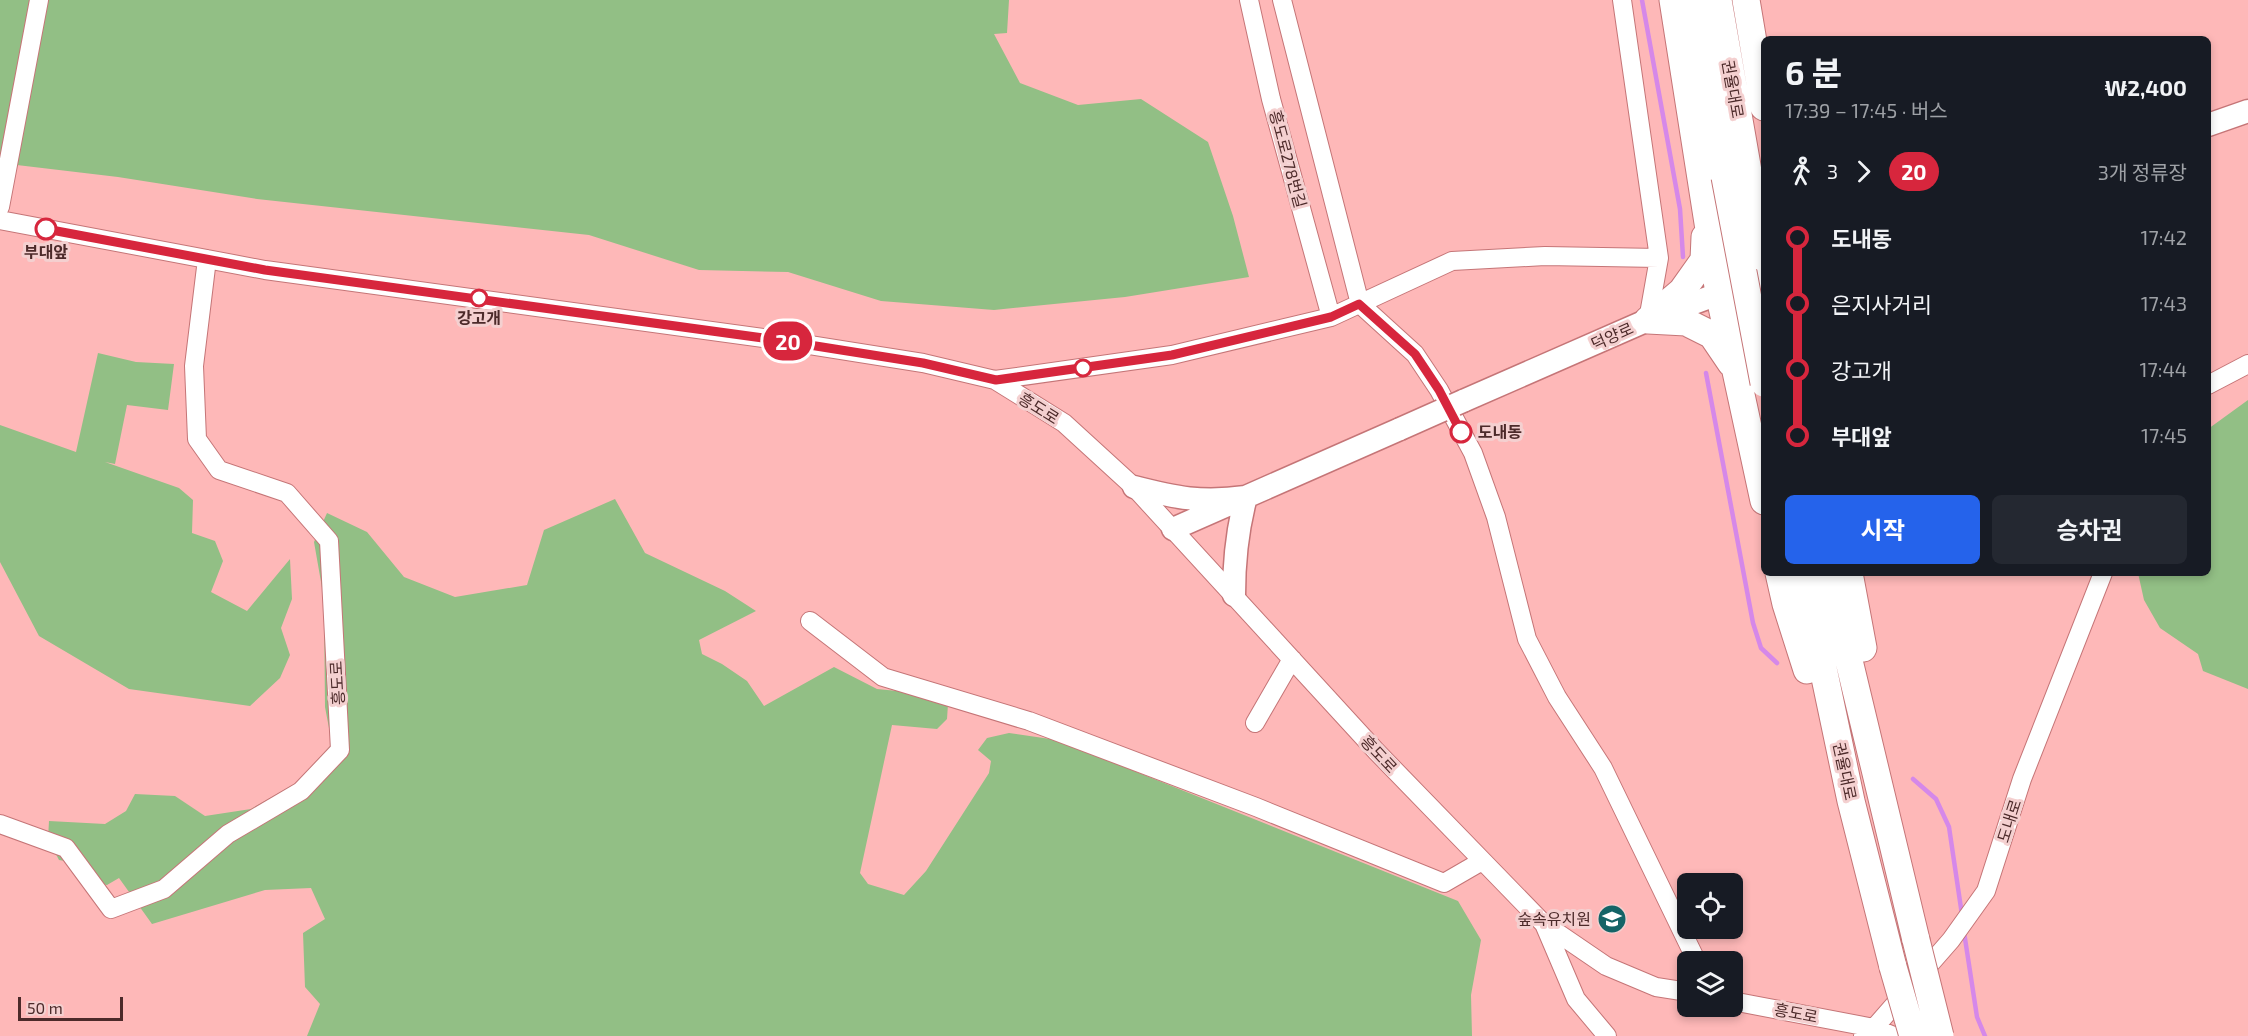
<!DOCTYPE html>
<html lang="ko">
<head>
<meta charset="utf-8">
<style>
	body { margin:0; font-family:"Exo 2","Noto Sans KR",sans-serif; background:#242831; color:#f1f3f6; height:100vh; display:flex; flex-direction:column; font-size:22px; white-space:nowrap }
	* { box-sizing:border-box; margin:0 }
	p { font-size:20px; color:#9ea1a6 }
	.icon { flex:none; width:33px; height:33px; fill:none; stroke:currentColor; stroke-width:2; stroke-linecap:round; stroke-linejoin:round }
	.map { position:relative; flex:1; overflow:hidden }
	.panel { position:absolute; left:1761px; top:36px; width:450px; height:540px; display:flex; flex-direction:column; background:#171b24; border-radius:9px; box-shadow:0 3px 9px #0003 }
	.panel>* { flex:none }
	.badge { padding:0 12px; border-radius:20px; font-size:21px; line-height:39px }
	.buttons { position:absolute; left:1677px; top:873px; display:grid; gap:12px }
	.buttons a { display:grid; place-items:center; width:66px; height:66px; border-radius:9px; background:#171b24; box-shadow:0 3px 9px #0003; font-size:30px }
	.scale { position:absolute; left:18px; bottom:15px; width:105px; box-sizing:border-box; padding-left:6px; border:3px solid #4c2a2a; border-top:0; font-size:16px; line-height:21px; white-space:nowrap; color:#4c2a2a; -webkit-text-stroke:4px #f4d0d0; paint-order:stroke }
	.map>.badge { position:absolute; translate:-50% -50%; box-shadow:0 0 0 3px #fff }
	.legs { display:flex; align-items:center; gap:9px; height:66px; padding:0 24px; font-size:20px }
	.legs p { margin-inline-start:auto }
	.head { display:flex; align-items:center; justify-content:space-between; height:102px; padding:0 24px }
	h1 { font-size:33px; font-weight:700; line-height:45px }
	.button { display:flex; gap:12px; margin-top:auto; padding:12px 24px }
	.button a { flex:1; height:69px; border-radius:9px; background:#2563eb; color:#fff; font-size:24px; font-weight:700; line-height:69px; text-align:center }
	.button a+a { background:#242831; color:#f1f3f6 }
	ul { padding:0 24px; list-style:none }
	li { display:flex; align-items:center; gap:21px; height:66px; font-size:22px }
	li i { display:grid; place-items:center; width:9px; height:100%; margin:0 8px; background:currentColor }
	li i::after { content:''; width:15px; height:15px; margin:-8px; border:4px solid; border-radius:50%; background:#171b24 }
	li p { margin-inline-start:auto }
	li:first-child i { background:linear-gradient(#0000 50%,currentColor 0) }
	li:last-child i { background:linear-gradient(currentColor 50%,#0000 0) }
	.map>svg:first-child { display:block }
	.green { fill:#92bf85 }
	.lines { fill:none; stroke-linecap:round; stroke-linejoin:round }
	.stream { stroke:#d588e9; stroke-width:4.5 }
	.minor-casing { stroke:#c57577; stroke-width:20 }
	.major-casing { stroke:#c57577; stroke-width:25 }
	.highway-casing { stroke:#c57577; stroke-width:29 }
	.minor { stroke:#fff; stroke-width:18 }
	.major { stroke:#fff; stroke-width:22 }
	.highway { stroke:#fff; stroke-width:27 }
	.major-bridge-casing { stroke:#c57577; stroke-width:25; stroke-linecap:butt }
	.highway-bridge-casing { stroke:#c57577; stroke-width:29; stroke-linecap:butt }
	.major-bridge { stroke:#fff; stroke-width:22 }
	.highway-bridge { stroke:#fff; stroke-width:27 }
	.line-1-casing { stroke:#fff; stroke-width:14 }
	.line-1 { stroke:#d7263d; stroke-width:9 }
	.stop-1-dot { fill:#fff; stroke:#d7263d; stroke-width:3 }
	.labels { text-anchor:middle; stroke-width:6; stroke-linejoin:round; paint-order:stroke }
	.street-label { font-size:16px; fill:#4c2a2a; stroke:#f4d0d0 }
	.stop-label { font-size:16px; font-weight:bold; fill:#4c2a2a; stroke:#f4d0d0 }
	.poi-label { font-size:16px; fill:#4c2a2a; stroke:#f4d0d0; text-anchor:end }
</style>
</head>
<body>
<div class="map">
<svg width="2248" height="1036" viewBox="0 0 2248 1036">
	<rect width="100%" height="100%" fill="#feb8b8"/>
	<path class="green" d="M0 0H1009L1007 33 994 34 1020 83 1078 105 1141 99 1208 142 1233 216 1249 277 1125 297 994 310 881 301 788 272 699 270 589 235 257 199 118 177 0 163Z
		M98 353 136 362 174 364 168 410 127 405 115 464 105 462 179 488 193 500 192 533 215 541 223 561 211 592 247 611 290 559 292 599 281 628 290 655 280 678 250 706 129 689 39 636 0 562V425L76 452Z
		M2248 400V689L2203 671 2198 654 2160 628 2144 600 2138 573H2208V429Z
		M615 499 645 553 725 591 756 611 699 640 702 654 722 664 747 681 764 706 834 667 877 689 938 695 948 704 947 719 937 729 892 725 860 873 868 884 904 895 926 871 989 773 991 761 978 750 987 738 1009 733 1057 740 1458 901 1481 940 1471 995 1472 1036H307L320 1004 305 987 303 933 325 919 311 888 265 890 152 924 119 878 107 885 93 883 83 864 59 860 48 839 49 821 105 824 126 811 135 794 175 796 205 816 251 809 296 783 332 744 325 707 324 599 314 542 327 513 367 532 404 577 455 597 527 585 544 530Z"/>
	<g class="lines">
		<path class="stream" d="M1642 0 1680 209 1683 257
			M1706 373 1753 623 1761 648 1777 663
			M1913 779 1936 799 1949 827 1962 915
			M1964 932 1977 1017 1985 1036"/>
		<g class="minor-casing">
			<path id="minor" d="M1249 0 1271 99 1331 317
				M1282 0 1360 304 1415 354 1439 390 1473 453 1496 517 1527 639 1557 697 1603 768 1697 962
				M1622 0 1659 258 1648 320
				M0 207 39 0
				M0 220 265 270 778 340 923 363 995 380 1064 423 1134 487 1376 751 1543 923 1606 966 1656 987 1688 992
				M995 380 1172 355 1331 317 1452 261 1545 256 1659 258
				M2208 385 2248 364
				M810 621 883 677 1029 721 1256 807 1444 883 1482 861
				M1255 723 1292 659
				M0 824 66 848 111 909 164 889 228 834 301 791 340 750 329 541 287 493 219 470 197 439 194 366 207 259
				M1544 924 1576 999 1607 1036
				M1732 1001 1874 1028 1894 1036
				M1863 1036 1874 1028 1951 940 1986 891 2022 779 2103 573"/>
		</g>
		<g class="major-casing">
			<path id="major" d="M2208 125 2248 111
				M1463 401 1648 320 1764 277
				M1134 487C1176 498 1202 503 1246 497 1237 530 1234 561 1234 595
				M1173 529 1400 429"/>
		</g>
		<g class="highway-casing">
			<path id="highway" d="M1673 0 1719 293 1764 501
				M1694 0 1725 177
				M1718 0 1749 177
				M1746 0 1764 107
				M1648 320 1682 291 1704 260 1705 237
				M1648 320 1686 322 1712 335 1731 363
				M1779 573 1786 604 1807 670
				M1803 573 1851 801 1893 967
				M1828 573 1916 940
				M1849 573 1863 648"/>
		</g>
		<use href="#minor" class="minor"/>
		<use href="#major" class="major"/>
		<use href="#highway" class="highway"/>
		<g class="major-bridge-casing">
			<path id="major-bridge" d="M1400 429 1463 401"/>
		</g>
		<g class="highway-bridge-casing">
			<path id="highway-bridge" d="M1725 177 1764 383
				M1749 177 1764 258
				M1916 940 1940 1036
				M1893 967 1913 1036"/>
		</g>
		<use href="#major-bridge" class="major-bridge"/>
		<use href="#highway-bridge" class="highway-bridge"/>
	</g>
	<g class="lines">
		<g class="line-1-casing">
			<path id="line-1" d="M46 229 265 270 778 340 923 363 996 380 1172 355 1331 317 1359 304 1415 354 1439 390 1461 432"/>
		</g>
		<use href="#line-1" class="line-1"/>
	</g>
	<defs>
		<g id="school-disc" transform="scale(1.5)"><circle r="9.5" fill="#146467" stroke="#f4d0d0"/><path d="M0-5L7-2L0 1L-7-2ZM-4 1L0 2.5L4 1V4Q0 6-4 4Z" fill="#fff"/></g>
	</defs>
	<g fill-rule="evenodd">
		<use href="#school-disc" x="1612" y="919"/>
	</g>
	<g class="stop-1-dot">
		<circle cx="46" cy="229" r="10"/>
		<circle cx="479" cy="298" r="8"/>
		<circle cx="1083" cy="368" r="8"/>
		<circle cx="1461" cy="432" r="10"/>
	</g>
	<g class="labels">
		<g class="street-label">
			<text transform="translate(1733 89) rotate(80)" y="6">권율대로</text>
			<text transform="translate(1288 159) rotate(75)" y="6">흥도로278번길</text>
			<text transform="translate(1612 336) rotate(-24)" y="6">덕양로</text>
			<text transform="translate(1039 408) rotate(32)" y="6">흥도로</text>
			<text transform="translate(337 683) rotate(-93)" y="6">흥도로</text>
			<text transform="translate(1379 754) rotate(47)" y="6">흥도로</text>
			<text transform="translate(1845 771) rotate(78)" y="6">권율대로</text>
			<text transform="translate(2009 821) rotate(-72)" y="6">도내로</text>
			<text transform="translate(1796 1013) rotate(11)" y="6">흥도로</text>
		</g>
		<g class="stop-label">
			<text x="46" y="258">부대앞</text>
			<text x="479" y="324">강고개</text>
			<text x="1478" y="438" text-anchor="start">도내동</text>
		</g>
		<g class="poi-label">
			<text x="1591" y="925">숲속유치원</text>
		</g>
	</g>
</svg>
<div class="buttons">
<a><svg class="icon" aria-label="locate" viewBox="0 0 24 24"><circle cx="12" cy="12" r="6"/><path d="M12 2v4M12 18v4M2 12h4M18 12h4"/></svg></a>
<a><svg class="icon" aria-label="layers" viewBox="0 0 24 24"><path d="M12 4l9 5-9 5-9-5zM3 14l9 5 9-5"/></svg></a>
</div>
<div class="scale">50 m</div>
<b class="badge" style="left:788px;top:341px;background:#d7263d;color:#fff">20</b>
<section class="panel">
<div class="head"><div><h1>6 분</h1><p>17:39 – 17:45 · 버스</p></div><b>₩2,400</b></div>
<div class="legs"><svg class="icon" aria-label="walk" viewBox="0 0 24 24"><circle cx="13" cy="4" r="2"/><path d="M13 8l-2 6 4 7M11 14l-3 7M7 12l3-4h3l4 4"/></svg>3<svg class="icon" aria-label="forward" viewBox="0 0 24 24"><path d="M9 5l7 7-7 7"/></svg><b class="badge" style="background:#d7263d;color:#fff">20</b><p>3개 정류장</p></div>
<ul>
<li><i style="color:#d7263d"></i><b>도내동</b><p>17:42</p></li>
<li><i style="color:#d7263d"></i><span>은지사거리</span><p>17:43</p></li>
<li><i style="color:#d7263d"></i><span>강고개</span><p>17:44</p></li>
<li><i style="color:#d7263d"></i><b>부대앞</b><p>17:45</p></li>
</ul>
<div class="button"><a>시작</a><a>승차권</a></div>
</section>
</div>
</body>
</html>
